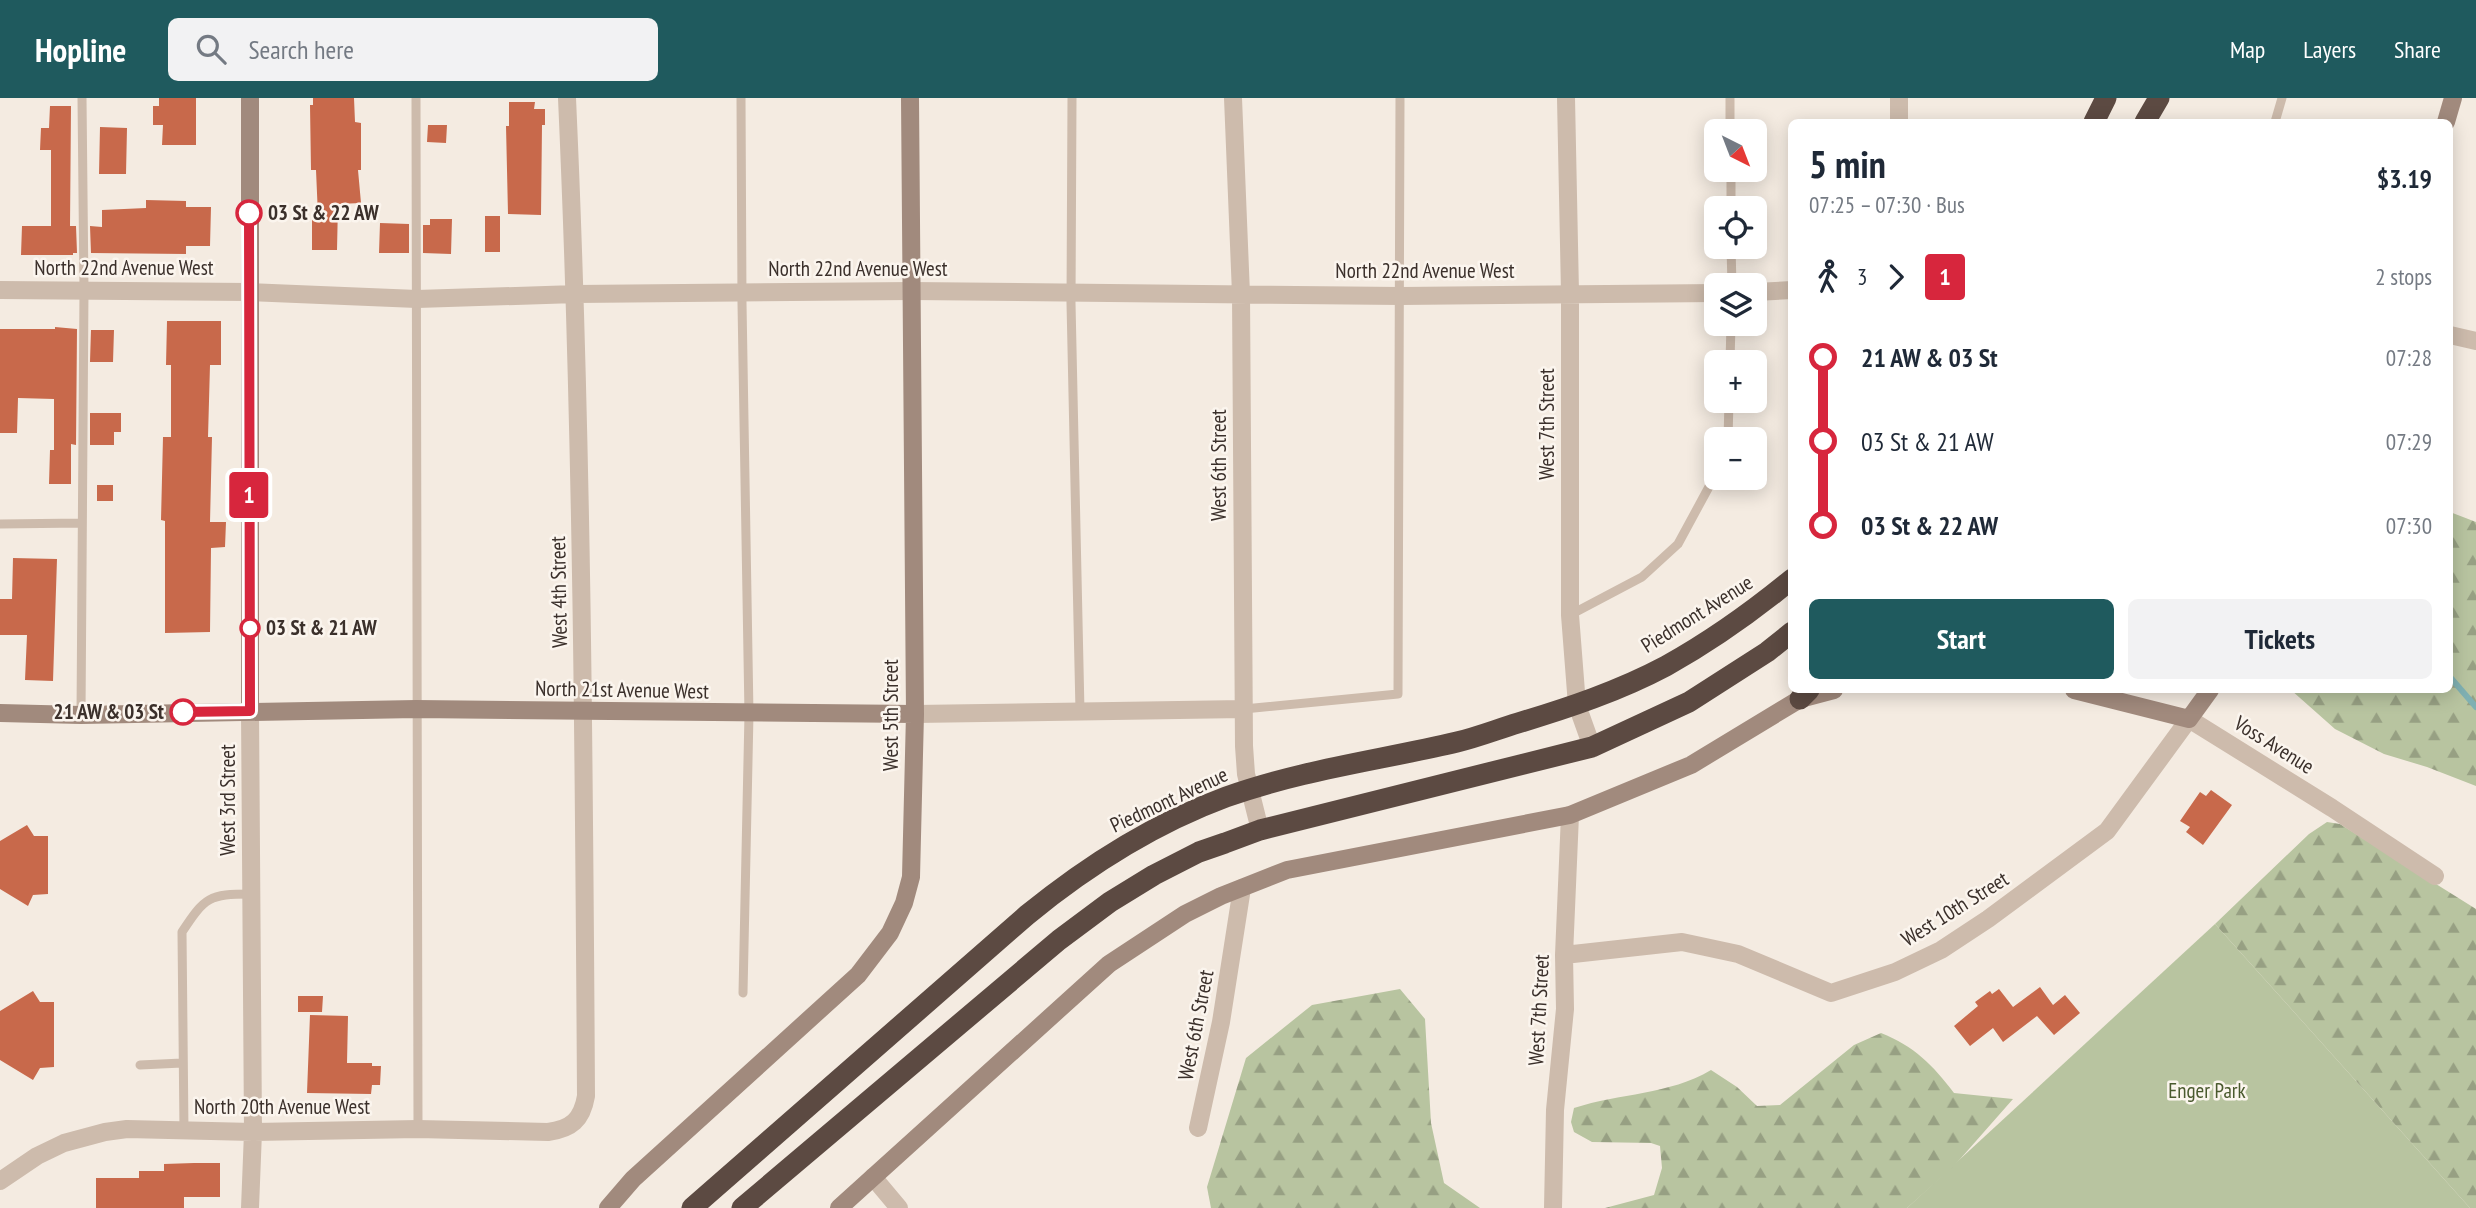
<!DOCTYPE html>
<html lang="en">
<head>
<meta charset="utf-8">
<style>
	body { margin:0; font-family:"PT Sans Narrow",sans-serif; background:#f2f2f3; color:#1f2937; height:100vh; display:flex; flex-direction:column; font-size:26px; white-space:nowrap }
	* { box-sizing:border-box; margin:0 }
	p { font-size:23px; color:#747a83 }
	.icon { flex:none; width:38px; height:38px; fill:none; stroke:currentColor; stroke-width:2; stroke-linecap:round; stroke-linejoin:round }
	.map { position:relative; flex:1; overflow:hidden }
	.panel { position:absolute; left:1788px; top:21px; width:665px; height:574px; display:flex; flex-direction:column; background:#fff; border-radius:10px; box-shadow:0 4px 18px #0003 }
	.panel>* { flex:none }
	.badge { padding:0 14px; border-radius:5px; font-size:24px; line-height:46px }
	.needle { width:46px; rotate:138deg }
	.buttons { position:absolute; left:1704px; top:21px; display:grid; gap:14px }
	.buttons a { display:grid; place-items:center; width:63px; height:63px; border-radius:10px; background:#fff; box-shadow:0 4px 18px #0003; font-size:35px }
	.map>.badge { position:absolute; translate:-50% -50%; box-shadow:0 0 0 4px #fff }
	.legs { display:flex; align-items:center; gap:10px; height:77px; padding:0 21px; font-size:23px }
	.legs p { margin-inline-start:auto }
	.overview { display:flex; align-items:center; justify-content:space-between; height:119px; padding:0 21px }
	h1 { font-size:38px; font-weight:800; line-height:52px }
	.button { display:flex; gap:14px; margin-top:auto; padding:14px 21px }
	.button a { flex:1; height:80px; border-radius:10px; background:#1f5a5e; color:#fff; font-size:28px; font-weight:800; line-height:80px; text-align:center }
	.button a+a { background:#f2f2f3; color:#1f2937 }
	ul { padding:0 21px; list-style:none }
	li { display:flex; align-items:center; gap:24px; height:84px; font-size:26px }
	li i { display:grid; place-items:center; width:10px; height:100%; margin:0 9px; background:currentColor }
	li i::after { content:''; width:18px; height:18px; margin:-9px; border:5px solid; border-radius:50%; background:#fff }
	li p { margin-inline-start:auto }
	li:first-child i { background:linear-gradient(#0000 50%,currentColor 0) }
	li:last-child i { background:linear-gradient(currentColor 50%,#0000 0) }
	header { display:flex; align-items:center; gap:42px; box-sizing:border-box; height:98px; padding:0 35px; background:#1f5a5e; color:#fff }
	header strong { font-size:33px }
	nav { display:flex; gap:38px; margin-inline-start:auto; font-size:24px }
	.search { width:490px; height:63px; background:#f2f2f3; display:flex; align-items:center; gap:18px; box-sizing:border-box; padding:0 24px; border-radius:10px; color:#747a83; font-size:26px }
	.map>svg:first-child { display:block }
	.green { fill:#b8c4a0 }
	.forest { fill:url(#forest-firs) }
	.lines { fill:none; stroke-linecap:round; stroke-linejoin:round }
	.stream { stroke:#7fb0b2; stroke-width:6 }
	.building { fill:#c8694b }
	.lane { stroke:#cdbbac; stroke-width:9 }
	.street { stroke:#cdbbac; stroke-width:18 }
	.secondary { stroke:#a18a7d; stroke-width:18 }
	.highway { stroke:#5c4a42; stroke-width:21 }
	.line-1-casing { stroke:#fff; stroke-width:16 }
	.line-1 { stroke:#d7263d; stroke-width:10 }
	.stop-1-dot { fill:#fff; stroke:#d7263d; stroke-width:3.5 }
	.labels { text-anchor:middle; stroke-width:5; stroke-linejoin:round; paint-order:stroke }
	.stop-label { font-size:21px; font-weight:bold; fill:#3b302b; stroke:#fbf5ee; text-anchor:start }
	.street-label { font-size:21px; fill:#3b302b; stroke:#fbf5ee }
	.park-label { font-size:21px; fill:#4a5a2e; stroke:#fbf5ee }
</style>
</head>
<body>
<header>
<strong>Hopline</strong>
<div class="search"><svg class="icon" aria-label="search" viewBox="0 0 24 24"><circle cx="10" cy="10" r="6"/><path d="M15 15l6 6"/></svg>Search here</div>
<nav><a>Map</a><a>Layers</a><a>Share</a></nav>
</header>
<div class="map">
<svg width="2476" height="1110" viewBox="0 0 2476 1110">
	<defs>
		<pattern id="forest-firs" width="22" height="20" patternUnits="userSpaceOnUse" patternTransform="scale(1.75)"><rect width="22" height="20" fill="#b8c4a0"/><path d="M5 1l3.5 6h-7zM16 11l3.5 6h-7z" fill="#97a083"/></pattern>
	</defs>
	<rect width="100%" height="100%" fill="#f4ebe1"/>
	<path class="green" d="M2215 826 2470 1110H1907Z"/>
	<path class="forest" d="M2450 414 2476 424V688L2427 669 2384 656 2335 631 2291 592H2450Z
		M2327 724 2340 726 2476 811V1110H2470L2215 826 2309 736Z
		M1400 891 1425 921 1431 1025 1444 1085 1480 1110H1211L1207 1089 1246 960 1312 907Z
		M1881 935C1914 948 1933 967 1954 995L2013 1001 1954 1068 1907 1110H1605L1654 1097 1662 1070 1660 1048 1651 1045 1592 1044 1574 1034 1571 1024 1574 1010C1620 995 1669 997 1711 972L1737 989 1757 1008 1780 1007 1854 947Z"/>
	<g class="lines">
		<path class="stream" d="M2450 579 2476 609"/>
	</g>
	<path class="building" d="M159 0H196V47H162L163 27H153V8H159Z
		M313 0H354L355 24 361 25V72H358L361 105 338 106 337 152H312V118H318L316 72H311L310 7H313Z
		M509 4H535L534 11H545V27H542L541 117 508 116 506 28H509Z
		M50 8H71L70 128H76L77 155H73V157H21L22 128H51V52H40L41 30H49Z
		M428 27H447L446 45 427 44Z
		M100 29 127 30 126 76H99Z
		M146 102 186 103V109H211L210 148H186V156L91 155 90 128 102 129V112L146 110Z
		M485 118H500V154H485Z
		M430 121H452L451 156 423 155V127H430Z
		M380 125 409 126V155H379Z
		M167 223H221V267H210L208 339H212L210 424H226L225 449 211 450 210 534 165 535V423L161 422 163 339H171V267H166Z
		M55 229 77 231 76 347 71 346V386H49L50 352H54V301L18 300 17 335H0V231H55Z
		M91 232H114L113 264H90Z
		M90 315H121V334H114V347H90Z
		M97 387H113V403H97Z
		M13 460 57 461 53 583 25 582 27 537H0V501H12Z
		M2211 692 2232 707 2203 747 2186 734 2190 729 2180 723 2200 694 2206 698Z
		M27 727 34 738H48V796L33 797 28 808 0 791V743Z
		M2040 889 2053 907 2065 897 2080 915 2054 937 2037 918 2003 944 1993 930 1970 948 1954 928 1978 908 1975 904 1990 893 1992 896 1999 891 2013 909Z
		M33 893 40 904H54V969L40 970 33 982 0 962V913Z
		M298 898H323L322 914H298Z
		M310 917 348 918 347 965H372V968H381L380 987H372L371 996 307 995Z
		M194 1065H220V1099H184V1110H96V1080H139V1073H164V1066Z"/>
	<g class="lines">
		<path class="lane" d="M416 0 418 1031
			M741 0 742 205 749 616 743 895
			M1072 0 1071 205 1080 613
			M1730 0V33
			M2275 24 2282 0
			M1731 72V110
			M1731 149 1732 187
			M1730 264 1731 226
			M1728 341 1729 303
			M0 426 82 425
			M1570 517 1642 479 1678 446 1717 374
			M1244 611 1398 596 1400 0
			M81 617 84 192 82 0
			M140 967 182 965
			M184 1033 182 834C205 799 209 796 251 796"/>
		<path class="street" d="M1233 0 1241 196 1244 648 1246 676 1260 732
			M1566 0 1570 195V517L1577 607 1592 649
			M1899 0V24
			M0 192 249 194 417 201 576 196 912 193 1401 198 1717 195
			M1755 194 1792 192
			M2450 237 2476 243
			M250 613 253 1034 250 1110
			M915 616 1243 611
			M1564 857 1682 844 1738 856 1831 895 1895 874 1941 852 1988 821 2107 733 2189 621 2332 710 2435 778
			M1198 1030 1221 924 1242 790
			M873 1079 899 1110
			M0 1083 37 1058 64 1045 105 1034 127 1031 253 1034 418 1031 548 1034C571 1031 582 1022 586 998 584 665 582 332 567 0
			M1553 1110 1555 1012 1565 911 1564 857 1570 717"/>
		<path class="secondary" d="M250 0V613
			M2446 24 2453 0
			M2074 592 2189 621 2210 592
			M0 615 81 617 416 611 915 616
			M608 1110 633 1081 858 877 890 835 904 805 911 779 915 616 910 0
			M839 1110 1109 866 1185 816 1221 798 1287 772 1570 717 1691 667 1800 601 1834 592"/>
		<path class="highway" d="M2094 24 2106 0
			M2145 24 2159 0
			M1800 601 1809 592
			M692 1110 1027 817C1087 768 1153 726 1226 699 1301 672 1381 662 1457 644 1478 639 1498 631 1518 625 1568 610 1619 593 1666 568 1711 543 1753 513 1792 481
			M742 1110 1059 842 1110 804 1154 777 1199 754 1225 745 1260 732 1592 649 1689 604 1767 554 1792 534"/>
	</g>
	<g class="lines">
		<g class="line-1-casing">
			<path id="line-1" d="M183 614 250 613 249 115"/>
		</g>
		<use href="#line-1" class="line-1"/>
	</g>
	<g class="stop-1-dot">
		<circle cx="249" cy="115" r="12"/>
		<circle cx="250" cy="530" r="9"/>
		<circle cx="183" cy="614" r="12"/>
	</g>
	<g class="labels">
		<g class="stop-label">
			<text x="268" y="122">03 St &amp; 22 AW</text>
			<text x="266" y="537">03 St &amp; 21 AW</text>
			<text x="164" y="621" text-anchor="end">21 AW &amp; 03 St</text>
		</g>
		<g class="street-label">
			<text x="124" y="177">North 22nd Avenue West</text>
			<text x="858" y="178">North 22nd Avenue West</text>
			<text x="1425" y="180">North 22nd Avenue West</text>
			<text transform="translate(1547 326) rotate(-90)" y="7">West 7th Street</text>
			<text transform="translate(1219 367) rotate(-90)" y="7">West 6th Street</text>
			<text transform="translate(559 494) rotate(-91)" y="7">West 4th Street</text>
			<text transform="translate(1697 516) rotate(-32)" y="7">Piedmont Avenue</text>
			<text transform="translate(622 592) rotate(1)" y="7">North 21st Avenue West</text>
			<text transform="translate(891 617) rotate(-90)" y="7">West 5th Street</text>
			<text transform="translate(2274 647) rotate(32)" y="7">Voss Avenue</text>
			<text transform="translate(228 702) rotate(-90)" y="7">West 3rd Street</text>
			<text transform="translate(1169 702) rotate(-25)" y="7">Piedmont Avenue</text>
			<text transform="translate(1955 811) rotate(-32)" y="7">West 10th Street</text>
			<text transform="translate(1539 912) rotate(-87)" y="7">West 7th Street</text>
			<text transform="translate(1196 927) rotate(-79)" y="7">West 6th Street</text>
			<text x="282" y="1016">North 20th Avenue West</text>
		</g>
		<g class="park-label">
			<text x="2207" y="1000">Enger Park</text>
		</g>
	</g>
</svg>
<div class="buttons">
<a><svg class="needle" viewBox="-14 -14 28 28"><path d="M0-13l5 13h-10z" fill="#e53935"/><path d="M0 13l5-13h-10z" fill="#747a83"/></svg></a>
<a><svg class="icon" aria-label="locate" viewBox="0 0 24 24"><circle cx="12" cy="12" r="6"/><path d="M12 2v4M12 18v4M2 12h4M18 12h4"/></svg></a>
<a><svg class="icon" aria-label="layers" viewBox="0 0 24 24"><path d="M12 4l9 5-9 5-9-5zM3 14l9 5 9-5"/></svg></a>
<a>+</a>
<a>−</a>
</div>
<b class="badge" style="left:249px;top:397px;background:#d7263d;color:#fff">1</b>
<section class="panel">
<div class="overview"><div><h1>5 min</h1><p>07:25 – 07:30 · Bus</p></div><b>$3.19</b></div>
<div class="legs"><svg class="icon" aria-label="walk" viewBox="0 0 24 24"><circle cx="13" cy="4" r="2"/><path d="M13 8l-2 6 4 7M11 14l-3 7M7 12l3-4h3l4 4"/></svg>3<svg class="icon" aria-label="forward" viewBox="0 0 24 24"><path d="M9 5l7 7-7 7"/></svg><b class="badge" style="background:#d7263d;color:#fff">1</b><p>2 stops</p></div>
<ul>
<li><i style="color:#d7263d"></i><b>21 AW &amp; 03 St</b><p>07:28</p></li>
<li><i style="color:#d7263d"></i><span>03 St &amp; 21 AW</span><p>07:29</p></li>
<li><i style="color:#d7263d"></i><b>03 St &amp; 22 AW</b><p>07:30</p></li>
</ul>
<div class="button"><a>Start</a><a>Tickets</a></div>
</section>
</div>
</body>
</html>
